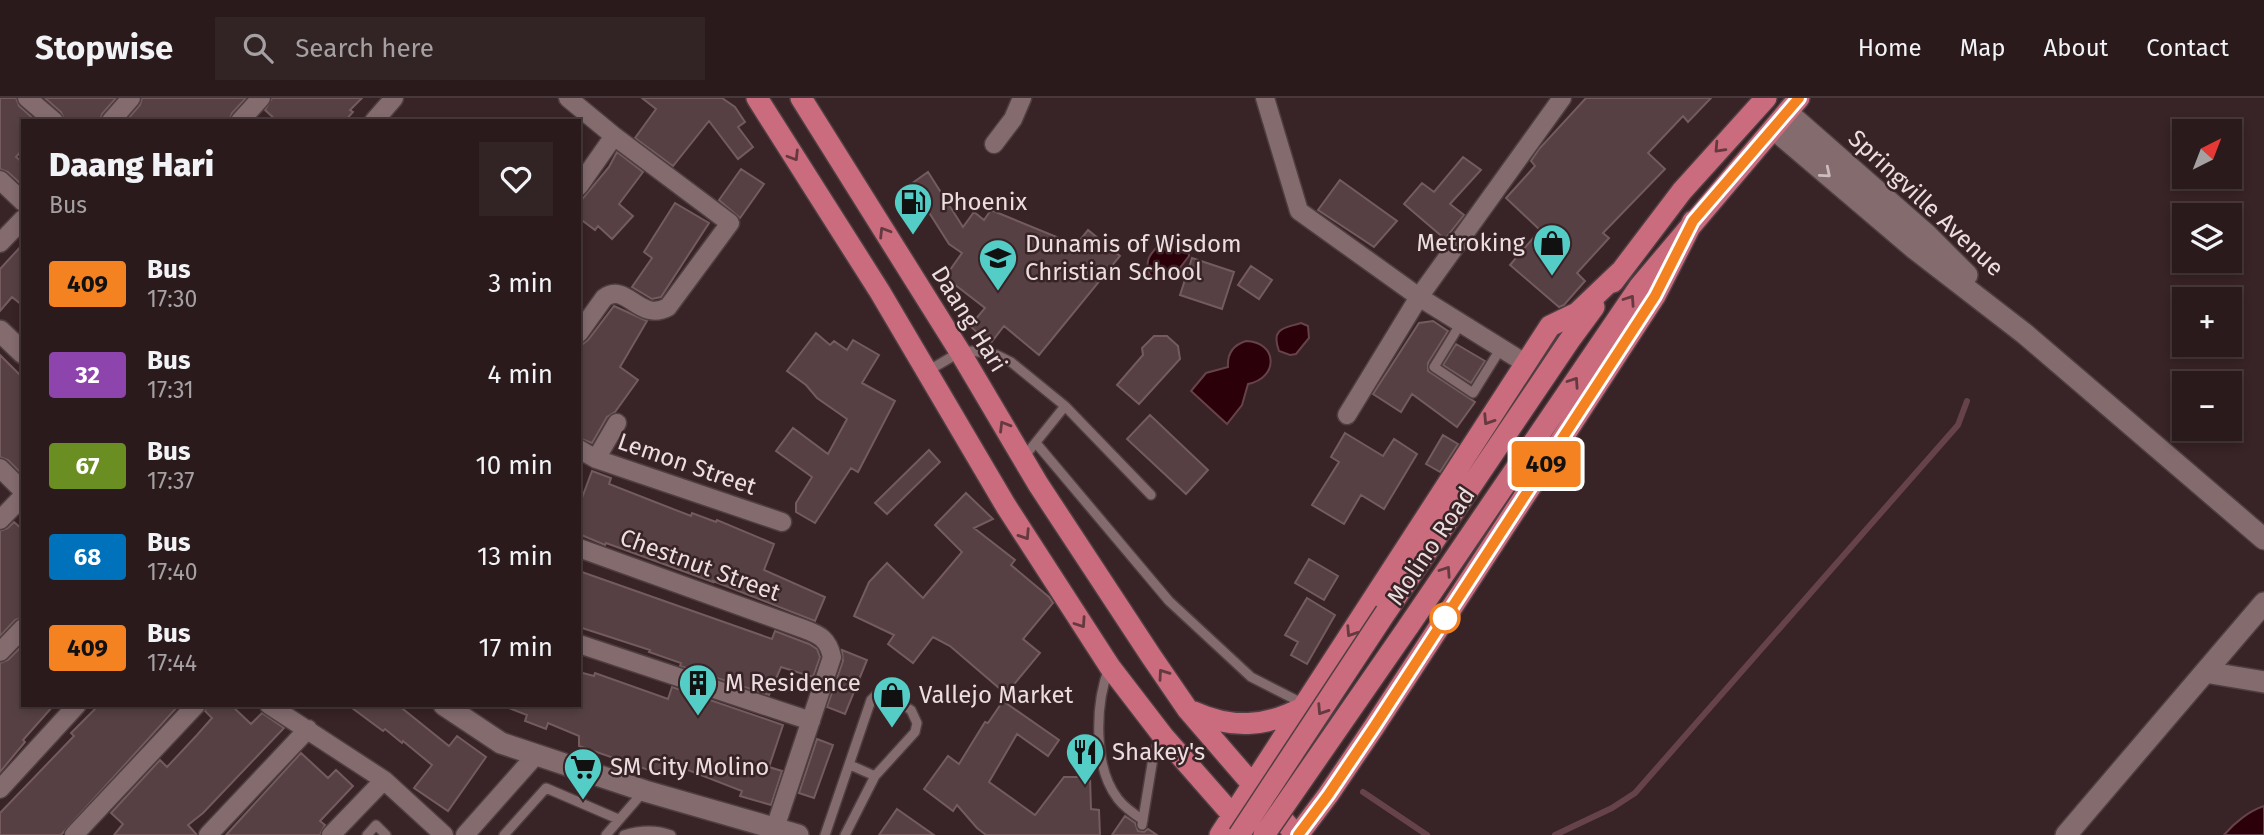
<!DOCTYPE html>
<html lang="en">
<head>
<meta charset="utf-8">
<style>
	body { margin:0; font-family:"Fira Sans",sans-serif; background:#322325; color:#f1f3f6; height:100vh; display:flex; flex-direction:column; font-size:26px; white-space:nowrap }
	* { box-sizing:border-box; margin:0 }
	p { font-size:23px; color:#a5a1a3 }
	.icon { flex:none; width:38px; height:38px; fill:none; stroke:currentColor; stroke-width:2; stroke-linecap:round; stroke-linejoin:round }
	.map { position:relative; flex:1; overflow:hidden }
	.details { position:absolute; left:21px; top:21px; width:560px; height:588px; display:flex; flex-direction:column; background:#2a1a1c; border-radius:0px; box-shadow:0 4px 10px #0003,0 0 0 2px #46383b }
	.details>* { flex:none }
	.badge { padding:0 14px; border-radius:5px; font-size:24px; line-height:46px }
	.needle { width:46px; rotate:42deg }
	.buttons { position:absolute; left:2172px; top:21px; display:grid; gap:14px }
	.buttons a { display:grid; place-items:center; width:70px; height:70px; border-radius:0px; background:#2a1a1c; box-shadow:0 4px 10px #0003,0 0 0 2px #46383b; font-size:35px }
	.map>.badge { position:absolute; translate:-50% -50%; box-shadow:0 0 0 4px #fff }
	.round { display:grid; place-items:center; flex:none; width:74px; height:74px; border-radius:0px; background:#322325 }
	.summary { display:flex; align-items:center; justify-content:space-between; height:119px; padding:0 28px }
	h1 { font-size:33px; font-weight:800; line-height:52px }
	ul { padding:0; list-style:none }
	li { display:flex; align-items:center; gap:21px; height:91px; padding:0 28px }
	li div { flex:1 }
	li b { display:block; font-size:26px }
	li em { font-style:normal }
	li .badge { min-width:77px; font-weight:700; text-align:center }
	header { display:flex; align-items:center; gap:42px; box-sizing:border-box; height:98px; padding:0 35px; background:#2a1a1c; border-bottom:2px solid #46383b }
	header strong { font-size:33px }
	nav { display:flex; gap:38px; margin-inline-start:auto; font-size:24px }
	.search { width:490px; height:63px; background:#322325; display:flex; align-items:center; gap:18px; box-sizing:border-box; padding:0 24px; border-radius:0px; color:#a5a1a3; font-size:26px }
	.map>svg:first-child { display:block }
	.water { fill:#2c0009; stroke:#66434a; stroke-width:2 }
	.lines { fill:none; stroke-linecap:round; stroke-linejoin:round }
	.stream { stroke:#66434a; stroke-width:6 }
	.building { fill:#564043; stroke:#735b5e; stroke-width:2 }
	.lane-casing { stroke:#4f3e41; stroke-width:12 }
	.street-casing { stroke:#4f3e41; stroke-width:21 }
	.secondary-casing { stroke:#4f3e41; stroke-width:24 }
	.primary-casing { stroke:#4f3e41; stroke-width:24 }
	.lane { stroke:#836b6e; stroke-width:9 }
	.street { stroke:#836b6e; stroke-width:18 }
	.secondary { stroke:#836b6e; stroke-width:21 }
	.primary { stroke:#ca6b7e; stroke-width:21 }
	.primary-bridge-casing { stroke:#4f3e41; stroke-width:24; stroke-linecap:butt }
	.primary-bridge { stroke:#ca6b7e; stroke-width:21 }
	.oneway { stroke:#643940 }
	.oneway2 { stroke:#ccbcbe }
	.line-casing { stroke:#fff; stroke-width:16 }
	.line { stroke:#f58220; stroke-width:10 }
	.stop-dot { fill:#fff; stroke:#f58220; stroke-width:3.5 }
	.labels { text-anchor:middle; stroke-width:5; stroke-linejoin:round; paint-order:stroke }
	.poi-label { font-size:24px; fill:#ecdee0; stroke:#382326; text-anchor:start }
	.street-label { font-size:24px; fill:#ecdee0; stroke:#382326 }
</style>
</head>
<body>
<header>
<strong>Stopwise</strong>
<div class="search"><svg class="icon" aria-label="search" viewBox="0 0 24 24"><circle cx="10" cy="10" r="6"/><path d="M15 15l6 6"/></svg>Search here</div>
<nav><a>Home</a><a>Map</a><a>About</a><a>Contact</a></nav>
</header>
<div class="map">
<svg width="2264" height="737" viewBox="0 0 2264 737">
	<rect width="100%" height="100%" fill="#382326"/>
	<path class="water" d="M1167 139C1180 140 1188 145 1189 158 1177 173 1172 187 1151 179 1141 160 1154 153 1167 139Z
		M1301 225 1308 228 1309 240 1296 256 1290 257 1279 253C1270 229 1286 230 1301 225Z
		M1246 243C1278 244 1279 280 1248 286L1242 307 1227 326 1191 293 1206 275 1228 269C1227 255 1233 247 1246 243Z
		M2264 708V737H2224C2234 725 2249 713 2264 708Z"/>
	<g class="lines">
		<path class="stream" d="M1363 694 1427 737
			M1555 737 1612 710 1635 695 1958 327 1967 303"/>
	</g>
	<path class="building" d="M0 0H16L19 8 36 23H23V51L16 59 23 65V88L8 74 0 71Z
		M45 0H116L102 16 100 23H65L61 14Z
		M142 0H246L232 15 229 23H126L140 7Z
		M272 0H362L350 12 353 14 345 23H277L265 12Z
		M642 0H722L735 9 745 24 738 29 753 49 738 61 709 23 673 68 635 40 656 11Z
		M1586 0H1711L1688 24 1683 18 1648 55 1665 71 1603 135 1609 140 1577 175 1585 183 1564 207 1559 209 1510 167 1540 132 1506 100 1535 68 1531 63 1539 51Z
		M617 54 643 74 619 106 633 118 612 141 598 128 595 132 579 120V105L609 69Z
		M1463 59 1481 72 1450 106 1464 117 1445 141 1404 106 1422 85 1434 94Z
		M741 71 764 86 740 120 719 102Z
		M928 74 963 129 974 114 984 122 991 112 1076 147 1088 132 1120 158 1039 257 1004 228 990 246 970 228 985 210 945 179 962 155 949 146 911 86Z
		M1340 82 1397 123 1374 149 1318 112Z
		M675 105 709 125 661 199 652 201 632 189 652 160 644 154Z
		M23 146V208L12 199 0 213V171Z
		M1192 160 1234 174 1222 211 1180 197Z
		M1251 168 1272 182 1259 201 1238 187Z
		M614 208 647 223 620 269 638 282 615 314 607 319 592 345 579 340V249L588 242Z
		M1433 223 1448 233 1428 265V273L1475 304 1457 329 1412 296 1401 314 1373 296 1419 225Z
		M816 235 830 247 834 243 847 252 853 242 879 257 862 285 895 303 858 374 851 370 815 425 796 414V405L812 379 776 353 793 330 828 356 847 321 817 300 806 287 787 273Z
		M1154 238H1167L1178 248 1180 261 1139 306 1117 287 1143 257 1142 250Z
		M1456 246 1485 263 1471 285 1443 267Z
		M0 257 23 280V377L8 362 0 359Z
		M1150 317 1208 372 1186 396 1127 341Z
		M1345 335 1383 358 1394 341 1417 356 1384 411 1361 397 1344 426 1312 407 1339 364 1331 359Z
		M1443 337 1458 346 1440 374 1426 366Z
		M929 352 940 364 887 416 875 405Z
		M592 373 611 380 609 386 655 404 691 418 692 415 716 424 717 422 774 446 764 472 825 499 815 523 713 483V484L606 445 605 447 579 436V408Z
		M966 395 993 421 974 430 1015 462 1011 467 1049 499 1053 505 1023 541 1040 555 1006 596 950 548 933 539 913 565 888 546 894 537 854 518 869 484 887 465 923 500 962 454 935 427Z
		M14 424 23 432V519L15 522 0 538V433L8 430Z
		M1309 461 1338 478 1324 502 1295 485Z
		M579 473 772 541 775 533 809 546 817 551 820 559 813 579 781 569 769 597 680 568 681 565 649 554 650 552 579 529Z
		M1307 500 1335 517 1307 566 1291 557 1298 544 1285 537Z
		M23 547V607H54L23 642 25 644 0 674V565L8 562Z
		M842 552 867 562 845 616 827 609 843 563Z
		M579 574 594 578 595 575 668 601 672 589 783 627 769 669 782 673 771 707 740 698 742 693 670 665 666 678 579 648V638L548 625 546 631 525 623 527 617 504 608 579 607Z
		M1003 603 1059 642 1048 658 1017 636 989 684 1035 717 1064 679H1090L1091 711 1099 712 1100 737H986L977 730 957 707 953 713 924 691 948 658 959 666 985 624 988 625Z
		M99 607H179L61 737H0V715L74 638 71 635Z
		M207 607H231L251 626 262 615 284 630 203 715 188 727 197 737H114L123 726 111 715 160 662 167 669 197 637 212 620 205 613Z
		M348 607H398L449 648 457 638 486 659 448 713 414 690 432 667 403 643 402 645 385 631 383 633Z
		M817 641 833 647 814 700 799 695Z
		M301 655 328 680 336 672 353 688 320 723 325 727 320 737H226Z
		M897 711 934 737H879Z
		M1125 718 1135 725 1138 733 1144 734 1148 731 1157 737H1112Z"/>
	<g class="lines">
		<g class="lane-casing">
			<path id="lane" d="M1461 225 1434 269 1473 295 1501 250
				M926 274 960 254 972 253 997 257 1011 264 1065 308 1151 397
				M1036 345 1169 503 1251 579 1304 606
				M1024 359 1065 308
				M1109 570C1095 606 1093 669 1118 701 1124 709 1134 716 1143 722
				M850 667 875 678
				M1142 727 1154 654 1162 639
				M367 737 376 727 386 737
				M504 737 546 690 618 721
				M606 737 644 693
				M624 737C640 732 655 731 671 737
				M825 737 871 602 876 597 884 596 911 612 917 625 915 634 875 678 845 737"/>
		</g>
		<g class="street-casing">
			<path id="street" d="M27 0 54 23
				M568 0 614 38
				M1265 0 1299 113 1419 199 1525 265
				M111 23 131 0
				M240 23 261 0
				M374 23 394 0
				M994 46 1013 21 1022 0
				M0 82 23 104
				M579 88 614 38 730 125 668 209C639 225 627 183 604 200L579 235
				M0 145 23 121
				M1347 317 1419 199 1562 0
				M579 351 596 361 782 424
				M596 361 617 325
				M0 370 23 393
				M0 422 23 398
				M579 450 804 531C820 537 828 541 832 559L775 730
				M579 546 811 623
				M0 554 23 530
				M269 607 384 682 444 737
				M0 691 77 607
				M74 737 196 607
				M208 737 308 631
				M331 737 384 682
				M465 737 536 657"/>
		</g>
		<g class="secondary-casing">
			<path id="secondary" d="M1788 15 1927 137 1967 177
				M1774 31 1915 151 2025 236 2264 441
				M0 233 23 255
				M2205 574 2264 584
				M444 607 501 645 645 693 798 737
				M2066 737 2264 505"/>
		</g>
		<g class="primary-casing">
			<path id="primary" d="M757 0 880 194 1006 408 1110 569 1163 638 1250 737
				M801 0 960 254 1038 386 1151 558 1188 612 1296 737
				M1613 184 1682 93 1766 0
				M1386 514 1569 243 1594 209
				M1408 529 1640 188 1799 0
				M1194 614C1232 631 1265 629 1302 610
				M1220 737 1550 228 1577 215 1620 174
				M1298 737 1328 697 1374 629 1655 198 1693 123"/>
		</g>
		<use href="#lane" class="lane"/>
		<use href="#street" class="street"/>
		<use href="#secondary" class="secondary"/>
		<use href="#primary" class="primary"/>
		<g class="primary-bridge-casing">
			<path id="primary-bridge" d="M1239 737 1386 514
				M1264 737 1408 529"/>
		</g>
		<use href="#primary-bridge" class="primary-bridge"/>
	</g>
	<defs><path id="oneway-chevron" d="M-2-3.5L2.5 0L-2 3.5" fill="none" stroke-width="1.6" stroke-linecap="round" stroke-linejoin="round" transform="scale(1.75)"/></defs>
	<g class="oneway">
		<use href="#oneway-chevron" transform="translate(1719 50) rotate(133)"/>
		<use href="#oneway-chevron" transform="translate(794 58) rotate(58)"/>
		<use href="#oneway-chevron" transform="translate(884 134) rotate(-122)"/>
		<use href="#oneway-chevron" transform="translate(1630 202) rotate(-56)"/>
		<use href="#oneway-chevron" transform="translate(1574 284) rotate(-56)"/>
		<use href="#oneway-chevron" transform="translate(1488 322) rotate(123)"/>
		<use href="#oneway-chevron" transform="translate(1004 328) rotate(-121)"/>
		<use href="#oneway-chevron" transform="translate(1025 437) rotate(57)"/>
		<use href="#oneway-chevron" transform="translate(1446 473) rotate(-56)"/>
		<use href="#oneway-chevron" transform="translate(1081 525) rotate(56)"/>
		<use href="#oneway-chevron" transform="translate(1351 534) rotate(123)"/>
		<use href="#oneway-chevron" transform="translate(1163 576) rotate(-125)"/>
		<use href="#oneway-chevron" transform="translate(1322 612) rotate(123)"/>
	</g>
	<use class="oneway2" href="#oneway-chevron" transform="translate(1826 75) rotate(40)"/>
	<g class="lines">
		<g class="line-casing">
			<path id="line" d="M1298 737 1328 697 1374 629 1655 198 1693 123 1799 0"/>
		</g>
		<use href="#line" class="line"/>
	</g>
	<defs>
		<g id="fuel-pin" transform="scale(2.0125)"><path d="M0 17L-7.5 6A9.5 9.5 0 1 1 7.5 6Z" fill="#54cdc7" stroke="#382326"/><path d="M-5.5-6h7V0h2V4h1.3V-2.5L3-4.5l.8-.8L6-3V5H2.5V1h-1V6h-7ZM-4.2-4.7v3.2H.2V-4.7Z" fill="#111"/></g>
		<g id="shop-pin" transform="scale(2.0125)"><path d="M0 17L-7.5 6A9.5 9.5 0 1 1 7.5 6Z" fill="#54cdc7" stroke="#382326"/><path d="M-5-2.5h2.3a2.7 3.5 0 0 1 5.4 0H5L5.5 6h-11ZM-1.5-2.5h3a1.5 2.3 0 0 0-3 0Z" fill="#111"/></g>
		<g id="school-pin" transform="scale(2.0125)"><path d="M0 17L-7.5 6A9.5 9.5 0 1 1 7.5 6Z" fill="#54cdc7" stroke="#382326"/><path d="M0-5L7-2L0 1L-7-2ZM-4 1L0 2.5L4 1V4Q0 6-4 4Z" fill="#111"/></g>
		<g id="building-pin" transform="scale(2.0125)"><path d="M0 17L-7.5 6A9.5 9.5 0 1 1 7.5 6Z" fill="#54cdc7" stroke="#382326"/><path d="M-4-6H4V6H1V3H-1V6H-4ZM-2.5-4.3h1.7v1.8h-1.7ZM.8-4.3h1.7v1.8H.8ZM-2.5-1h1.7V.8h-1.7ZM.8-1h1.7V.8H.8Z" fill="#111"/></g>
		<g id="restaurant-pin" transform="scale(2.0125)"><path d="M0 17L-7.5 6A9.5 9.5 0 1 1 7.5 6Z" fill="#54cdc7" stroke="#382326"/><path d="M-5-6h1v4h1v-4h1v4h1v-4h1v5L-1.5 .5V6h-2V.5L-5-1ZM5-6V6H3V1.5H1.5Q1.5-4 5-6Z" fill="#111"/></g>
		<g id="supermarket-pin" transform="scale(2.0125)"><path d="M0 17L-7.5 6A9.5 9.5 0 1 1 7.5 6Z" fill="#54cdc7" stroke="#382326"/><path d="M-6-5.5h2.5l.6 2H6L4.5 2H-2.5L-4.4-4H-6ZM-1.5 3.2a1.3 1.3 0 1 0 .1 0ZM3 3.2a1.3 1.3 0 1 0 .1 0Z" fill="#111"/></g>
	</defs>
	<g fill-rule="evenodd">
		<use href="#fuel-pin" x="913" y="104"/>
		<use href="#shop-pin" x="1552" y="145"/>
		<use href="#school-pin" x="998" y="160"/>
		<use href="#building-pin" x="698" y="585"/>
		<use href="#shop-pin" x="892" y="597"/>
		<use href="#restaurant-pin" x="1085" y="654"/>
		<use href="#supermarket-pin" x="583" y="669"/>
	</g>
	<circle class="stop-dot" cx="1445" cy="520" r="14"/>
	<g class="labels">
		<g class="poi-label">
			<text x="940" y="112">Phoenix</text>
			<text x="1525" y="153" text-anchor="end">Metroking</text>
			<text x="1025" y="154">Dunamis of Wisdom<tspan x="1025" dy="28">Christian School</tspan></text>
			<text x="725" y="593">M Residence</text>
			<text x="919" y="605">Vallejo Market</text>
			<text x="1112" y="662">Shakey's</text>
			<text x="610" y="677">SM City Molino</text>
		</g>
		<g class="street-label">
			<text transform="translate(1926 105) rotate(43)" y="8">Springville Avenue</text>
			<text transform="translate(969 221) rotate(58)" y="8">Daang Hari</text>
			<text transform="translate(687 366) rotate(19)" y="8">Lemon Street</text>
			<text transform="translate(1431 448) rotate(-56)" y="8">Molino Road</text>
			<text transform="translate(700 467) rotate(20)" y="8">Chestnut Street</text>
		</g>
	</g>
</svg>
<div class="buttons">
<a><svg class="needle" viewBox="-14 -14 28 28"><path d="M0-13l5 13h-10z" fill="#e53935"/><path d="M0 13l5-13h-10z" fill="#a5a1a3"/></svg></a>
<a><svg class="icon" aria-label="layers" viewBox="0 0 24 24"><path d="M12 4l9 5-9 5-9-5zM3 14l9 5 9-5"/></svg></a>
<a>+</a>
<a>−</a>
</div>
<b class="badge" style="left:1546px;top:366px;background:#f58220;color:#111">409</b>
<section class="details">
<div class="summary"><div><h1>Daang Hari</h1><p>Bus</p></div><a class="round"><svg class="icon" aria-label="heart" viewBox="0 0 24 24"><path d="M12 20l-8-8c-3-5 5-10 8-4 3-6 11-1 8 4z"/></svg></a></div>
<ul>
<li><span class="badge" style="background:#f58220;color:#111">409</span><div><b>Bus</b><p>17:30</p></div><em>3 min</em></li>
<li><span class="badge" style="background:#8e44ad;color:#fff">32</span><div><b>Bus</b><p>17:31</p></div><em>4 min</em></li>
<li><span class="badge" style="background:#6b8e23;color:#fff">67</span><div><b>Bus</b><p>17:37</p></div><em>10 min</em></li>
<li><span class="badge" style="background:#0072bc;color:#fff">68</span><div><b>Bus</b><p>17:40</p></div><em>13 min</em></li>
<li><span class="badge" style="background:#f58220;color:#111">409</span><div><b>Bus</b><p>17:44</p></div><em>17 min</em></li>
</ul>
</section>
</div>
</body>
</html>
